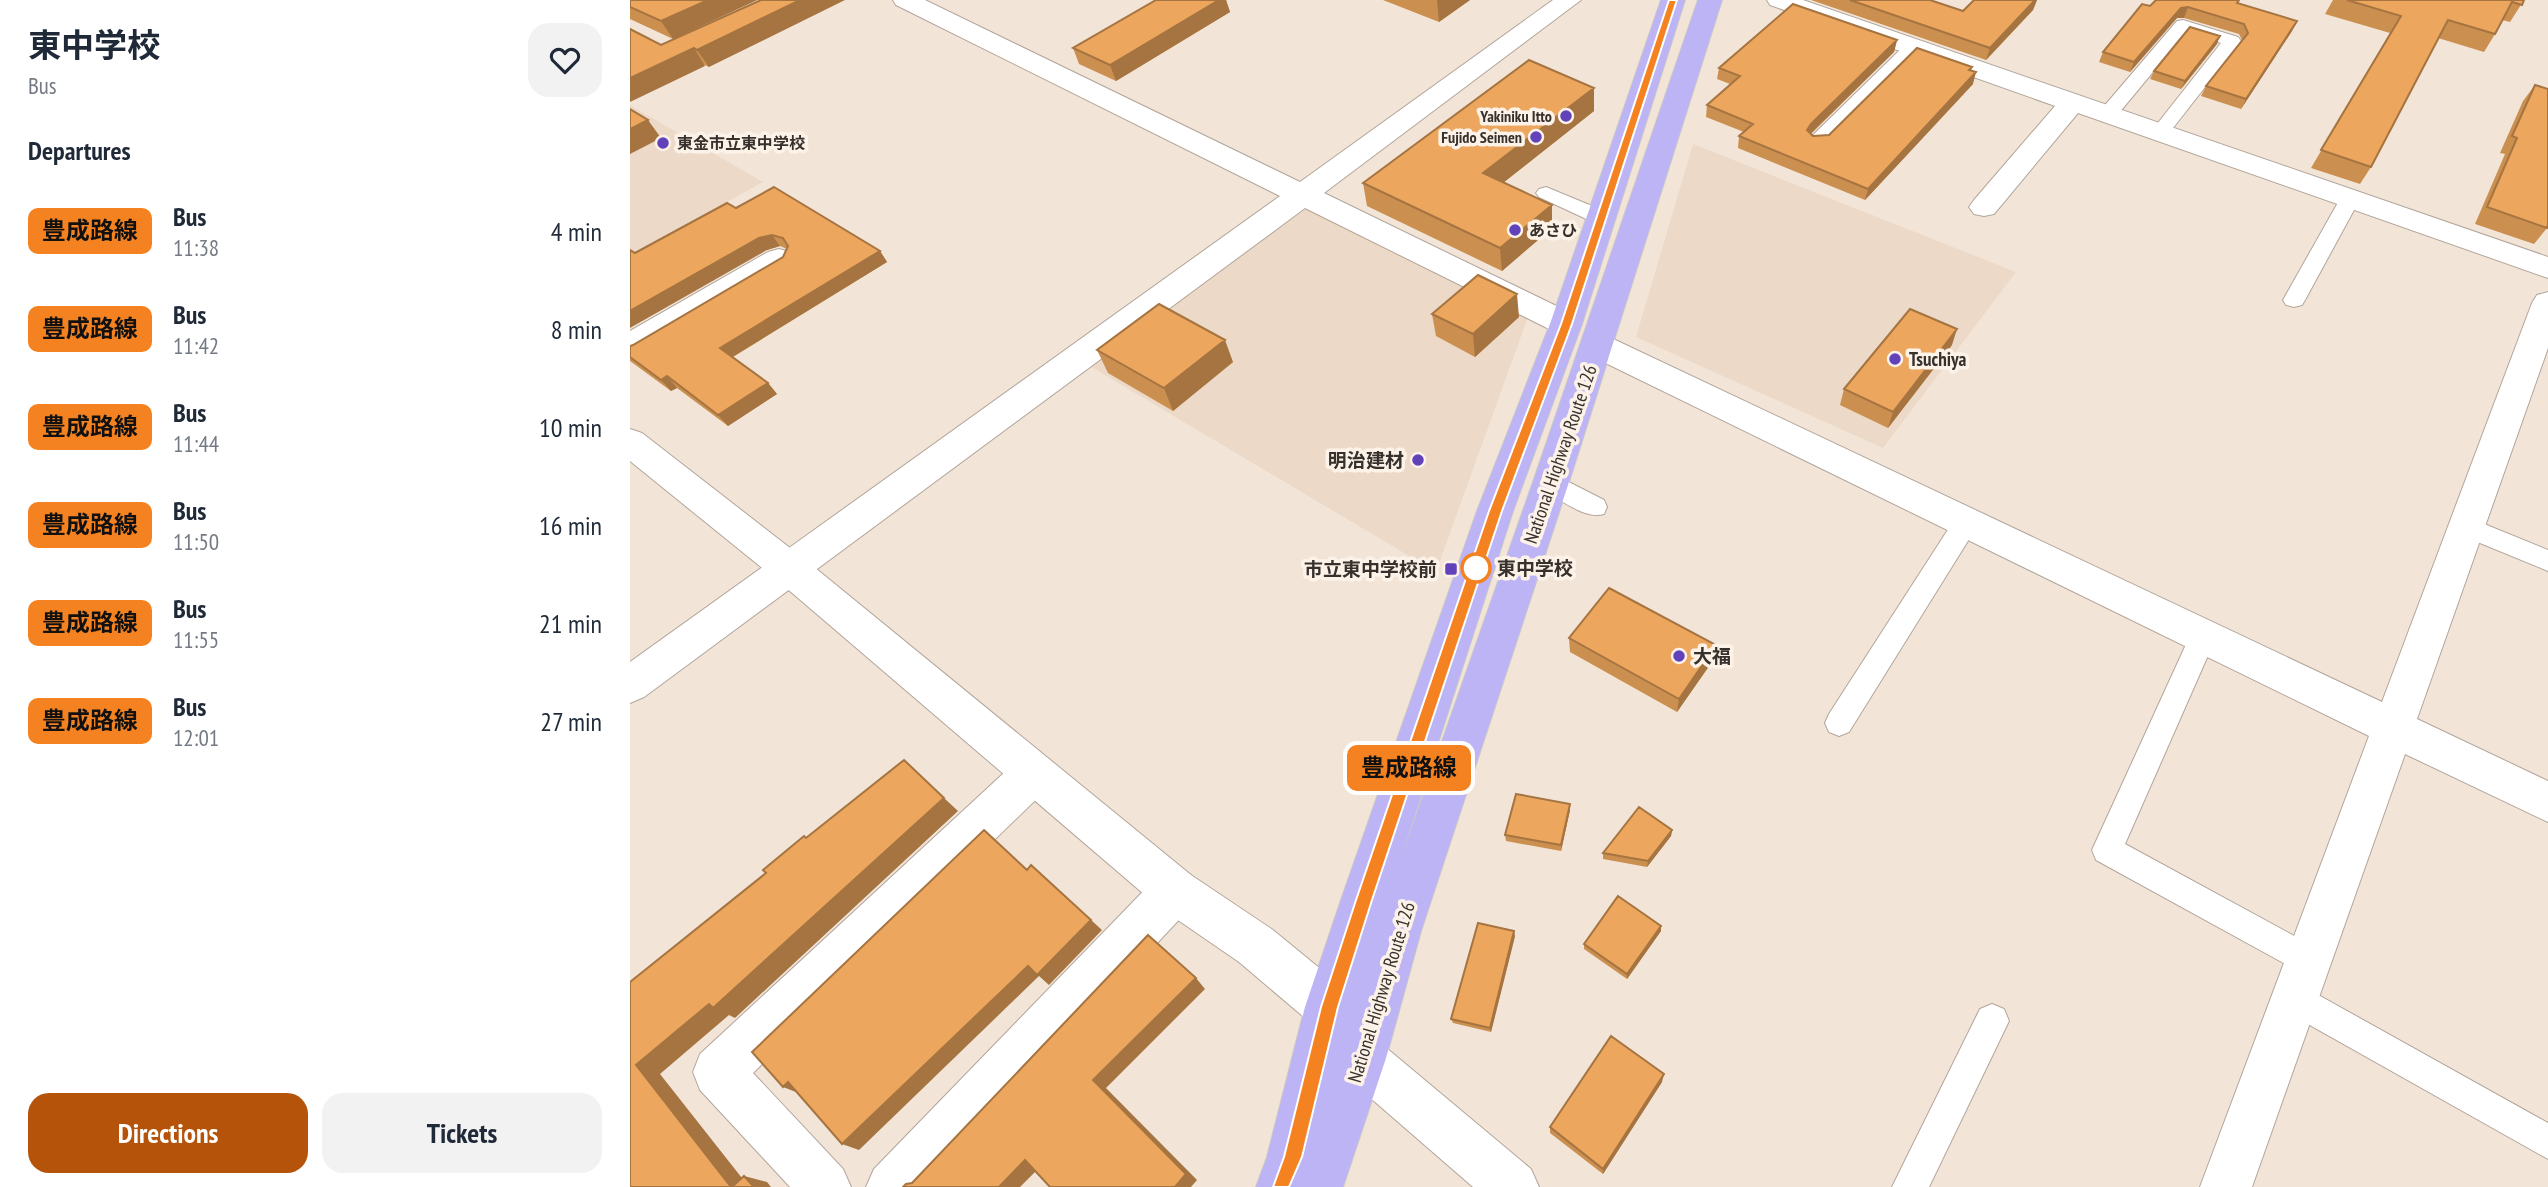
<!DOCTYPE html>
<html lang="en">
<head>
<meta charset="utf-8">
<style>
	body { margin:0; font-family:"PT Sans Narrow","Noto Sans JP",sans-serif; background:#f2f2f3; color:#1f2937; height:100vh; display:flex; flex-direction:column; font-size:26px; white-space:nowrap }
	* { box-sizing:border-box; margin:0 }
	p { font-size:23px; color:#747a83 }
	.icon { flex:none; width:38px; height:38px; fill:none; stroke:currentColor; stroke-width:2; stroke-linecap:round; stroke-linejoin:round }
	.map { position:relative; flex:1; overflow:hidden }
	.panel { display:flex; flex-direction:column; background:#fff; width:630px }
	.panel>* { flex:none }
	.badge { padding:0 14px; border-radius:10px; font-size:24px; line-height:46px }
	.map>.badge { position:absolute; translate:-50% -50%; box-shadow:0 0 0 4px #fff }
	h2 { padding:0 28px; font-size:26px; line-height:63px }
	.round { display:grid; place-items:center; flex:none; width:74px; height:74px; border-radius:21px; background:#f2f2f3 }
	.headline { display:flex; align-items:center; justify-content:space-between; height:119px; padding:0 28px }
	h1 { font-size:33px; font-weight:700; line-height:52px }
	.button { display:flex; gap:14px; margin-top:auto; padding:14px 28px }
	.button a { flex:1; height:80px; border-radius:21px; background:#b45309; color:#fff; font-size:28px; font-weight:700; line-height:80px; text-align:center }
	.button a+a { background:#f2f2f3; color:#1f2937 }
	ul { padding:0; list-style:none }
	li { display:flex; align-items:center; gap:21px; height:98px; padding:0 28px }
	li div { flex:1 }
	li b { display:block; font-size:26px }
	li em { font-style:normal }
	li .badge { min-width:77px; font-weight:700; text-align:center }
	main { display:flex; flex:1; min-height:0 }
	.map>svg:first-child { display:block }
	.built { fill:#ecd9c7 }
	.lines { fill:none; stroke-linecap:round; stroke-linejoin:round }
	.lane-casing { stroke:#b2a59a; stroke-width:2 }
	.street-casing { stroke:#b2a59a; stroke-width:2 }
	.secondary-casing { stroke:#b2a59a; stroke-width:2 }
	.highway-casing { stroke:#cbc9c8; stroke-width:2 }
	.lane { fill:#fff; fill-rule:evenodd }
	.street { fill:#fff; fill-rule:evenodd }
	.secondary { fill:#fff; fill-rule:evenodd }
	.highway { fill:#bcb4f4; fill-rule:evenodd }
	.wall { fill:#cb8f50 }
	.shaded-wall { fill:#a57441 }
	.building { fill:#eca65d; stroke:#a57441; stroke-width:2 }
	.line { fill:#f58220; stroke:#fff; stroke-width:2 }
	.poi-dot { fill:#6242bb; stroke:#fdf2e8; stroke-width:2.5 }
	.stop-dot { fill:#fff; stroke:#f58220; stroke-width:3.5 }
	.labels { text-anchor:middle; stroke-width:7; stroke-linejoin:round; paint-order:stroke }
	.far-poi-label { font-size:16px; font-weight:bold; fill:#36312c; stroke:#fdf2e8; text-anchor:end }
	.poi-label { font-size:19px; font-weight:bold; fill:#36312c; stroke:#fdf2e8; text-anchor:start }
	.street-label { font-size:19px; fill:#36312c; stroke:#fdf2e8 }
	.stop-label { font-size:19px; font-weight:bold; fill:#36312c; stroke:#fdf2e8; text-anchor:start }
</style>
</head>
<body>
<main>
<section class="panel">
<div class="headline"><div><h1>東中学校</h1><p>Bus</p></div><a class="round"><svg class="icon" aria-label="heart" viewBox="0 0 24 24"><path d="M12 20l-8-8c-3-5 5-10 8-4 3-6 11-1 8 4z"/></svg></a></div>
<h2>Departures</h2>
<ul>
<li><span class="badge" style="background:#f58220;color:#111">豊成路線</span><div><b>Bus</b><p>11:38</p></div><em>4 min</em></li>
<li><span class="badge" style="background:#f58220;color:#111">豊成路線</span><div><b>Bus</b><p>11:42</p></div><em>8 min</em></li>
<li><span class="badge" style="background:#f58220;color:#111">豊成路線</span><div><b>Bus</b><p>11:44</p></div><em>10 min</em></li>
<li><span class="badge" style="background:#f58220;color:#111">豊成路線</span><div><b>Bus</b><p>11:50</p></div><em>16 min</em></li>
<li><span class="badge" style="background:#f58220;color:#111">豊成路線</span><div><b>Bus</b><p>11:55</p></div><em>21 min</em></li>
<li><span class="badge" style="background:#f58220;color:#111">豊成路線</span><div><b>Bus</b><p>12:01</p></div><em>27 min</em></li>
</ul>
<div class="button"><a>Directions</a><a>Tickets</a></div>
</section>
<div class="map">
<svg width="1918" height="1187" viewBox="0 0 1918 1187">
	<rect width="100%" height="100%" fill="#f2e5d8"/>
	<path class="built" d="M0 105 133 182 0 255Z
		M1063 144 1386 272 1253 448 1006 337Z
		M677 208 898 317 806 572 458 365Z"/>
	<g class="lines">
		<g class="lane-casing">
			<path id="lane" d="M1553 20 1608 37 1611 41 1536 137H1522L1520 133 1591 43 1556 32 1484 119H1470L1468 115 1470 111 1547 21Z
				M1283 42 1289 43 1292 47 1289 51 1195 145H1181L1178 141 1181 137 1277 43Z
				M916 187 979 213 982 218 979 223H965L909 197 906 193 909 189Z
				M1720 193 1727 195 1730 199 1675 300 1672 305 1664 307 1656 305 1653 300 1710 199 1713 195Z
				M921 473 974 500 977 507 974 514C954 520 929 498 912 489L909 482 912 475Z
				M1337 511 1346 514 1350 521 1346 528 1219 732 1209 736 1199 732 1195 723 1199 714 1328 514Z
				M1837 517 1918 550V571L1828 534 1824 527 1828 520Z
				M1574 624 1584 627 1587 635 1495 844 1690 950 1695 961 1690 972 1679 977 1466 860 1462 850 1564 627Z
				M1665 982 1918 1123V1159L1653 1010 1649 998 1653 986Z
				M1362 1004 1374 1009 1379 1021 1299 1187H1262L1350 1009Z"/>
		</g>
		<g class="street-casing">
			<path id="street" d="M263 0H295L670 182 923 0H951L694 193 947 316 952 324 947 332 936 335 925 332 675 208 14 697 0 703V662L650 196 266 5Z
				M1137 0H1173L1918 257V278L1448 113 1364 214 1354 216 1344 214 1339 207 1344 200 1425 106 1140 5Z
				M149 249 160 252 164 259 160 266 12 354 0 357V331L138 252Z
				M1918 292V348L1787 719 1918 781V822L1775 754 1622 1187H1570L1739 736 955 353 951 345 955 337 967 334 979 337 1752 702 1902 303 1907 295Z
				M404 754 419 759 425 773 419 787 123 1073 213 1169 221 1187H160L70 1090 63 1072 70 1054 389 759Z
				M545 869 561 875 568 891 561 907 298 1187H236L244 1169 529 875Z"/>
		</g>
		<g class="secondary-casing">
			<path id="secondary" d="M0 429 12 433 173 558 561 875 643 930 716 990 748 1041 901 1169 909 1187H843L714 1075 682 1024 609 962 529 907 147 580 0 461Z"/>
		</g>
		<g class="highway-casing">
			<path id="highway" d="M1031 0H1055L952 324 883 511 770 861 903 482 1068 0H1092L939 482 791 931 756 1058 713 1187H626L637 1157 675 1007 711 900 847 511 920 324Z"/>
		</g>
		<use href="#lane" class="lane"/>
		<use href="#street" class="street"/>
		<use href="#secondary" class="secondary"/>
		<use href="#highway" class="highway"/>
	</g>
	<path class="wall" d="M0 0H127L43 39 0 19Z
		M131 0 79 67 31 45Z
		M526 0H596L600 12 486 81 449 64 443 48Z
		M753 0H840L809 22Z
		M1181 0H1300L1333 11 1344 0H1407L1403 10 1356 60Z
		M1703 0H1894L1880 22 1872 20 1865 34 1854 52 1808 38 1741 167 1730 184 1681 168 1760 33 1695 14Z
		M1609 4 1662 31 1611 109 1571 96 1576 86 1612 40 1609 34 1554 18H1547L1500 72 1469 62 1473 52 1520 6Z
		M1267 40 1264 52 1181 134 1183 136 1199 135 1342 67 1341 71 1343 84 1235 200 1108 148 1109 136 1114 132 1076 117 1077 105 1100 84 1087 79 1089 68Z
		M1587 44 1551 89 1520 79 1524 71Z
		M1905 85 1917 228 1904 244 1845 224 1875 154 1870 153 1893 101Z
		M964 88V111L873 183 922 228 872 271 737 206 733 183Z
		M106 208 250 251 257 262 103 357 138 383 147 394 98 426 47 388 41 391 0 361V346L3 345 153 257 157 249 150 246 137 250 5 253Z
		M802 314 889 317 845 357 806 336Z
		M1322 345 1258 428 1210 405 1214 389Z
		M467 350 603 362 543 411 478 373Z
		M939 638 1084 659 1047 712 940 652Z
		M940 810 931 851 876 841 875 835Z
		M1042 830 1041 836 1017 867 973 859V853Z
		M1031 931 997 979 954 949V944Z
		M885 936 861 1032 823 1023 821 1019Z
		M1032 1082 973 1174 920 1133V1127Z"/>
	<path class="shaded-wall" d="M78 0H127L43 39 31 21Z
		M170 0H215L79 67 67 50Z
		M589 0H596L600 12 486 81 480 65Z
		M807 0H840L809 22Z
		M1405 0H1407L1403 10 1356 60 1360 48Z
		M1558 7 1554 18H1547L1500 72 1504 62 1551 8Z
		M1667 21 1662 31 1611 109 1616 99Z
		M1590 36 1587 44 1551 89 1555 81Z
		M1267 40 1264 52 1179 135 1177 130 1181 124Z
		M64 48 75 66 0 102V78Z
		M1346 72 1343 84 1235 200 1238 189Z
		M964 88V111L855 197 853 173Z
		M18 120 31 138 0 154V129Z
		M922 205V228L872 271 870 248Z
		M142 235 150 246 137 250 0 328V311L129 238Z
		M250 251 257 262 99 359 90 348Z
		M887 294 889 317 845 357 843 334Z
		M1327 329 1322 345 1258 428 1263 412Z
		M595 340 603 362 543 411 534 388Z
		M37 376 47 388 41 391 31 380Z
		M138 383 147 394 98 426 88 415Z
		M1086 645 1084 659 1047 712 1049 699Z
		M314 798 328 811 105 1018 99 1015 30 1074 119 1187H101L6 1065Z
		M940 804V810L931 851V845Z
		M1042 830 1041 836 1017 867 1018 861Z
		M461 920 472 930 419 985 409 976 229 1150 212 1144 398 966Z
		M1031 926V931L997 979V974Z
		M884 931 885 936 861 1032 860 1028Z
		M566 978 575 989 476 1088 567 1180 561 1187H545L463 1080Z
		M1034 1074 1032 1082 973 1174V1169Z
		M158 1082 171 1094 153 1087Z
		M395 1160 410 1167 390 1187H369Z
		M114 1176 137 1182 141 1187H124Z"/>
	<path class="building" d="M0 0H78L31 21 0 7Z
		M131 0H170L67 50 64 48 0 78V29L31 45Z
		M526 0H589L480 65 443 48Z
		M1220 0H1300L1333 11 1344 0H1405L1360 48Z
		M1526 0H1609L1607 3 1667 21 1616 99 1576 86 1618 33 1614 24 1558 7 1551 8 1504 62 1473 52 1512 4 1520 6Z
		M1717 0H1894L1892 5 1882 2 1865 34 1818 20 1741 167 1691 150 1771 16Z
		M1163 4 1267 40 1181 124 1177 130 1183 136 1199 135 1287 48 1342 67 1339 70 1346 72 1238 189 1109 136 1123 124 1077 105 1110 76 1089 68Z
		M1560 27 1590 36 1555 81 1524 71Z
		M899 60 964 88 853 173 922 205 870 248 733 183Z
		M1905 85 1918 89V224L1917 228 1857 207 1887 138 1882 136Z
		M0 109 18 120 0 129Z
		M144 187 250 251 90 348 138 383 88 415 37 376 31 380 0 357V346L3 345 153 257 158 246 153 238 142 235 129 238 0 311V250L5 253 97 203 106 208Z
		M848 275 887 294 843 334 802 314Z
		M529 304 595 340 534 388 467 350Z
		M1280 309 1327 329 1263 412 1214 389Z
		M979 588 1086 645 1049 699 939 638Z
		M274 760 314 798 83 1008 79 1004 6 1065 101 1187H0V982L136 873 133 870 174 836 176 838Z
		M886 794 940 804 931 845 875 835Z
		M1009 807 1042 830 1018 861 973 853Z
		M354 830 397 870 401 865 461 920 407 975 398 966 212 1144 158 1082 153 1087 122 1052Z
		M988 896 1031 926 997 974 954 944Z
		M848 923 884 931 860 1028 821 1019Z
		M518 935 566 978 463 1080 556 1174 545 1187H420L395 1160 369 1187H273L276 1184 282 1183Z
		M981 1036 1034 1074 973 1169 920 1127Z
		M114 1176 124 1187H102Z"/>
	<path class="line" d="M1039 0H1047L942 324 872 511 742 900 708 1007 672 1157 659 1187H643L654 1157 691 1007 726 900 859 511 931 324Z"/>
	<g class="poi-dot">
		<circle cx="936" cy="116" r="7"/>
		<circle cx="906" cy="137" r="7"/>
		<circle cx="33" cy="143" r="7"/>
		<circle cx="885" cy="230" r="7"/>
		<circle cx="1265" cy="359" r="7"/>
		<circle cx="788" cy="460" r="7"/>
		<rect x="814" y="562" width="14" height="14" rx="3.5"/>
		<circle cx="1049" cy="656" r="7"/>
	</g>
	<circle class="stop-dot" cx="846" cy="568" r="14"/>
	<g class="labels">
		<g class="far-poi-label">
			<text x="922" y="122">Yakiniku Itto</text>
			<text x="892" y="143">Fujido Seimen</text>
			<text x="47" y="149" text-anchor="start">東金市立東中学校</text>
			<text x="899" y="236" text-anchor="start">あさひ</text>
		</g>
		<g class="poi-label">
			<text x="1279" y="366">Tsuchiya</text>
			<text x="774" y="467" text-anchor="end">明治建材</text>
			<text x="807" y="576" text-anchor="end">市立東中学校前</text>
			<text x="1063" y="663">大福</text>
		</g>
		<g class="street-label">
			<text transform="translate(930 454) rotate(-71)" y="7">National Highway Route 126</text>
			<text transform="translate(751 992) rotate(-73)" y="7">National Highway Route 126</text>
		</g>
		<g class="stop-label">
			<text x="867" y="575">東中学校</text>
		</g>
	</g>
</svg>
<b class="badge" style="left:779px;top:768px;background:#f58220;color:#111">豊成路線</b>
</div>
</main>
</body>
</html>
